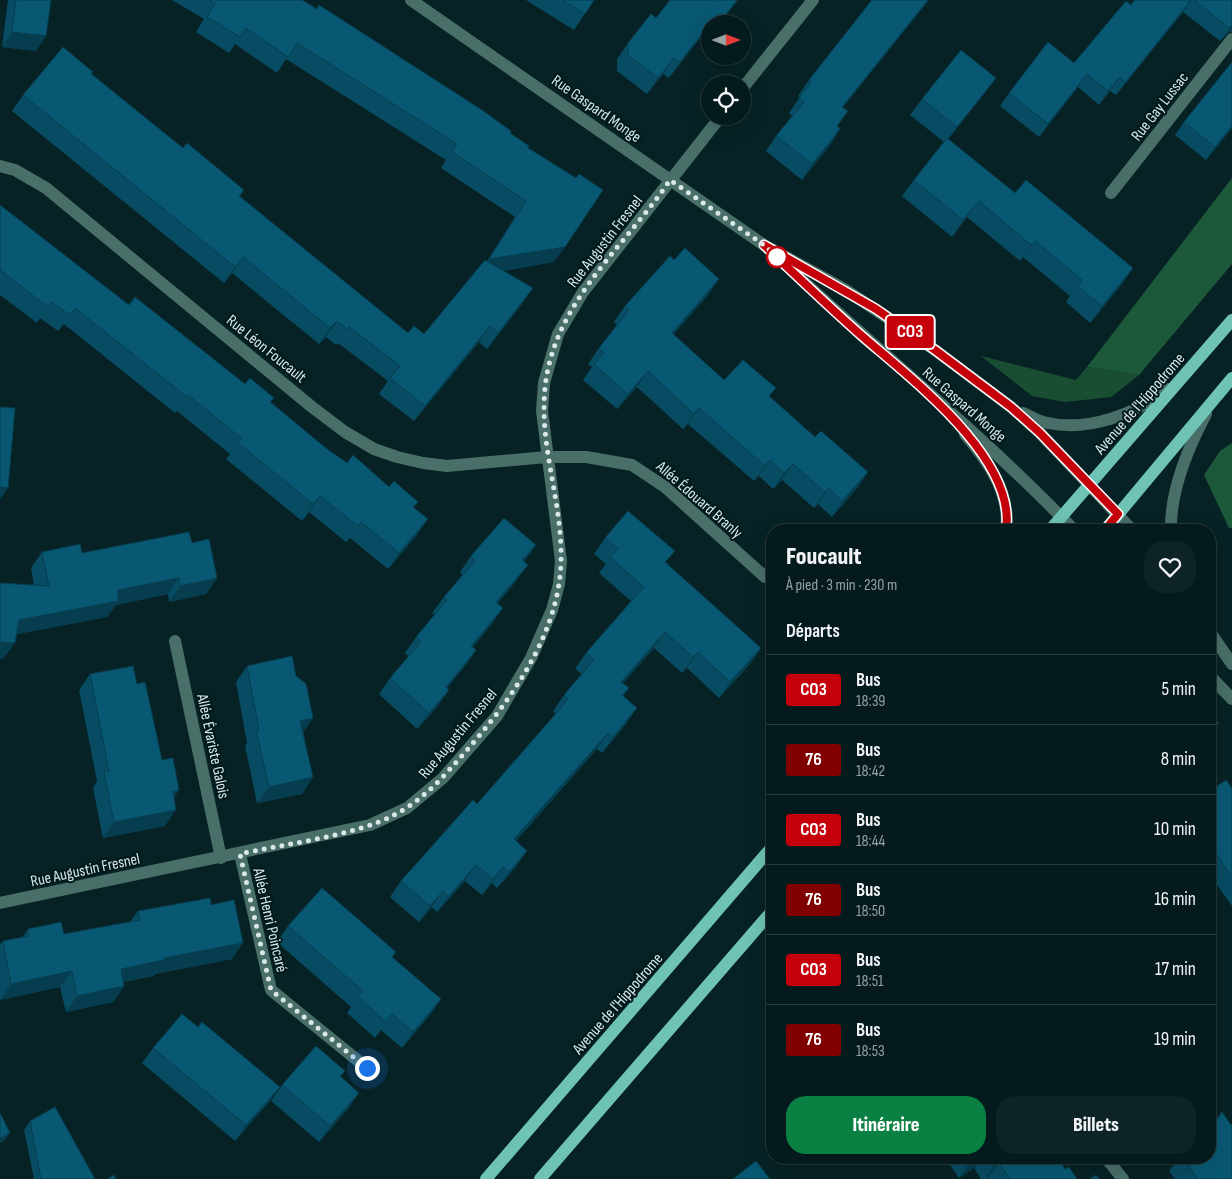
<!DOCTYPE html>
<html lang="fr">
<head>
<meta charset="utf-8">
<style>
	body { margin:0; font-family:"Sofia Sans Condensed",sans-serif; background:#0e2325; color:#f1f3f6; height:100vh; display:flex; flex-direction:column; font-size:19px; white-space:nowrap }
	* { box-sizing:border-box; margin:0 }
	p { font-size:16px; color:#97a1a3 }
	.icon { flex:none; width:28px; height:28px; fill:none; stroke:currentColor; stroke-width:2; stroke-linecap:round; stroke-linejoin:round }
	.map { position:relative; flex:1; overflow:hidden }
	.sheet { position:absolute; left:766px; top:524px; width:450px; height:640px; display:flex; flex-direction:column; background:#051a1c; border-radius:20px; box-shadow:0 5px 20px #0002,0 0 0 1px #26383b }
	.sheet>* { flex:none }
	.badge { padding:0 10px; border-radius:4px; font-size:18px; line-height:32px }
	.needle { width:32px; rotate:90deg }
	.fabs { position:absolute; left:701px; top:15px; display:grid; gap:10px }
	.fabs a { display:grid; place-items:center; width:50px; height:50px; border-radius:50%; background:#051a1c; box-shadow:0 5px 20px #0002,0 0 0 1px #26383b; font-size:25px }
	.you { position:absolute; width:25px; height:25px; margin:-12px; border:4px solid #fff; border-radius:50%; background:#1a73e8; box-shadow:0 0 0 8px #1a73e833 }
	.map>.badge { position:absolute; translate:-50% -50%; box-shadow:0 0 0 2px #fff }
	h2 { padding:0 20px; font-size:19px; line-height:45px }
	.round { display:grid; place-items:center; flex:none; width:52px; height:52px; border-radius:20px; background:#0e2325 }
	.headline { display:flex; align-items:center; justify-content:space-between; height:85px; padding:0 20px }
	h1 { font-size:24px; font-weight:800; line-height:38px }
	.action { display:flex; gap:10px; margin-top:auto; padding:10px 20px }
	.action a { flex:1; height:58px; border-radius:20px; background:#0b8043; color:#fff; font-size:20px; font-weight:800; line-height:58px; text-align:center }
	.action a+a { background:#0e2325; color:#f1f3f6 }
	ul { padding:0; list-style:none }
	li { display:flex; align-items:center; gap:15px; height:70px; padding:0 20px; border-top:1px solid #26383b }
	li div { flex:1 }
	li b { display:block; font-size:19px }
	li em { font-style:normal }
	li .badge { min-width:55px; font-weight:700; text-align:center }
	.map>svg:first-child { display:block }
	.green { fill:#194e33 }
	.forest { fill:#1c593b }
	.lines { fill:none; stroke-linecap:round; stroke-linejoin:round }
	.path { stroke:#586e70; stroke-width:3; stroke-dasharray:5 2.5; stroke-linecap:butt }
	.minor { stroke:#496f68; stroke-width:12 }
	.major { stroke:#6ec3b4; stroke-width:12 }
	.wall { fill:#084c63 }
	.shaded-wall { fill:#063e50 }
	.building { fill:#095873; stroke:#063e50 }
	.line-casing { stroke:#fff; stroke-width:11 }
	.line { stroke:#c5000a; stroke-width:8 }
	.walk { stroke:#d9e8e9; stroke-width:5; stroke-dasharray:0 9 }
	.stop-dot { fill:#fff; stroke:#c5000a; stroke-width:2.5 }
	.labels { text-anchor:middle; stroke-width:4; stroke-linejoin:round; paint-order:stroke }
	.street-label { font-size:16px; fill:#d9e8e9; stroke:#00191c }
</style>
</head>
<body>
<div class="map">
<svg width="1232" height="1179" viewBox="0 0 1232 1179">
	<rect width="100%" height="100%" fill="#072225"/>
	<path class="green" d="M981 356 1076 380 1087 367 1139 375 1111 397 1065 402 1032 396Z"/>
	<path class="forest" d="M1232 178V264L1139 375 1087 367Z
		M1232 443V528H1229L1204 475 1220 451Z"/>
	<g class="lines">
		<path class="path" d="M1210 732 1217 722"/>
		<path class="minor" d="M411 0 764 245 846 290 935 350 1011 407 1040 433 1132 530
			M742 89 813 0
			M0 166 15 170 46 188 312 407 345 432 374 449 397 457 423 463 447 466 547 457H586L632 465 665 487 765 577
			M1111 193 1232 39
			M777 257C875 349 981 433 1074 530
			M1023 413C1030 416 1039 422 1048 423 1090 432 1136 413 1169 389
			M965 434C988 461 1011 493 1006 530
			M1171 530C1170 490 1188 448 1206 414
			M1210 632 1232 664
			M175 641 221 858
			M1210 676 1232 699
			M240 854 271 990 367 1068
			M0 903 370 825 407 808 443 778 497 716 531 658 552 610 559 584 561 561 542 411 544 383 558 334 583 292 721 116
			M1106 1158 1123 1179"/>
		<path class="major" d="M1050 530 1232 320
			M1105 530 1232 378
			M486 1179 772 847
			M540 1179 772 911"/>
	</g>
	<path class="wall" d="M8 0H51L36 51 2 47Z
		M172 0H302L510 133 528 148 554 262 503 271 522 304 487 349 479 342 414 421 379 394 388 381 338 343 336 345 326 337 319 344 232 273 224 283 12 111 23 95 92 74 183 148 244 190 240 196 408 333 424 334 487 261 515 217 441 168 446 160 286 59 277 73 235 44 229 53 196 32 204 19Z
		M526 0H594L574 30Z
		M670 0H738L719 24H710V33L706 30 669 78 663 74 647 94 617 71V59L628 43 656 18Z
		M872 0H929L843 107 837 127 840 129 830 145 802 180 766 151 776 136 792 116 789 113 800 97 798 96 809 80Z
		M1135 0H1232V32H1229L1220 41 1183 12 1116 95 1110 91 1099 105 1078 87 1039 137 1000 106 1009 93 1074 63Z
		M1232 62V128L1206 160 1175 135 1184 122Z
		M996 78 984 94 948 139 1015 193 1133 268 1122 284 1090 323 1066 302 1070 296 1023 257 1020 261 967 217 952 237 902 196 914 180 944 142 910 115 922 99Z
		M0 205 129 305 245 384 271 402 327 449 347 463 418 502 414 507 417 535 388 569 350 538 346 542 309 512 302 521 226 459 230 454 177 411 175 413 64 324 58 331 40 318 37 323 0 295Z
		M708 295 673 335 724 380 769 397 815 437 868 472 857 488 832 517 818 504 814 508 782 480 773 489 759 476 754 481 688 424 683 429 637 387 617 409 583 380 592 367 588 364 599 348 617 325 614 322 625 306Z
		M605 538 666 563 761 648 750 664 719 698 687 668 682 673 654 648 623 683 629 688 623 696 626 724 602 753 597 749 516 841V867L497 888 492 883 482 895 465 881 437 912 432 907 419 922 390 897 401 881 477 804 556 714 553 711 564 695 582 674 575 669 586 653 631 601 599 573 606 564 594 554Z
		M192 543 217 578 206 594 169 602 168 594 116 605 107 617 16 634 3 659 34 585 31 568 42 552 82 553Z
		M471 556 524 562 516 581 498 603 492 624 473 647 476 650 465 666 447 688 438 706 417 729 379 694 390 678 409 657 405 653 416 637 435 615 432 613 444 597 462 575 460 572Z
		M247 666 296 676 313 718 303 732 313 777 302 794 257 803 245 746 247 743 236 682Z
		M90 674 137 684 174 798 165 826 103 838 93 788 97 781 79 690Z
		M1232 788V906L1210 875V791Z
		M211 905 232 959 155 974 153 976 124 982V986L113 1002 66 1012 60 987 0 1000V944L3 941 23 937 28 929 64 934 130 922 138 911Z
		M288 926 392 958 441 999 430 1015 402 1048 381 1030 375 1038 347 1013 351 1007 277 942Z
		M198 1027 280 1087 269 1102 235 1141 142 1063 153 1048Z
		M345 1071 341 1076 348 1109 319 1142 271 1101 282 1085Z
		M1222 1112 1232 1179H1175L1169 1171 1179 1158H1210V1128Z
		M30 1121 95 1179H34L24 1130Z
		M945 1158H1057L1065 1169 1077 1179H981L974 1168 959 1178Z"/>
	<path class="shaded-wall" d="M928 0H929L831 122 842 107Z
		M1192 0 1183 12 1116 95 1126 82Z
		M718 14 706 30 669 78 680 62Z
		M1232 25V32H1229L1220 41Z
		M12 32 46 36 36 51 2 47Z
		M674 58 663 74 647 94 658 78Z
		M1087 74 1078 87 1039 137 1048 124Z
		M996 78 984 94 945 143 957 127Z
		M1119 78 1110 91 1099 105 1108 91Z
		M1232 126V128L1206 160 1215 147Z
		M840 129 830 145 802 180 812 164Z
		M979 201 952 237 963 220Z
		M1035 241 1020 261 1031 245Z
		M565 247 554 262 478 274 489 259Z
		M243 257 232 273 224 283 235 267Z
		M1133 268 1122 284 1090 323 1102 306Z
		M719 279 708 295 661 349 672 333Z
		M533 288 522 304 487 349 498 333Z
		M337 321 326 337 319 344 330 328Z
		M490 326 479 342 414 421 425 406Z
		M648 371 637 387 617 409 628 394Z
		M699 408 688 424 683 429 694 414Z
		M770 460 759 476 754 481 765 466Z
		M793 464 782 480 773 489 784 473Z
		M868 472 857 488 832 517 842 501Z
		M0 487 8 488 0 500Z
		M829 488 818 504 814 508 825 492Z
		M320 496 309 512 302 521 313 504Z
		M428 519 417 535 388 569 399 553Z
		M536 545 525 561 511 576 522 560Z
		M528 565 516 581 485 618 496 602Z
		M179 578 168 594 116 605 107 617 8 636 19 620 118 590Z
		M217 578 206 594 169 602 180 586Z
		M503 608 492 624 460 662 471 646Z
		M665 632 654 648 610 698 621 682Z
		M0 642 15 643 3 659H0Z
		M761 648 750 664 719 698 730 682Z
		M476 650 465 666 435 703 446 687Z
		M698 652 687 668 682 673 693 657Z
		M449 690 438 706 417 729 429 713Z
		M637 708 626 724 602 753 613 737Z
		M313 718 302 734 300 721Z
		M608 733 597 749 503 855 514 839Z
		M313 777 302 794 257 803 269 787Z
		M179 790 168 806 173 792Z
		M176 810 165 826 103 838 114 822Z
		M527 851 516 867 497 888 509 872Z
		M476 865 465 881 437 912 448 897Z
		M503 867 492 883 482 895 493 879Z
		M443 891 432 907 419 922 430 906Z
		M243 943 232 959 155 974 153 976 110 984 121 969 164 958Z
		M72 971 60 987 0 1000 11 984Z
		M124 986 113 1002 66 1012 77 996Z
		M441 999 430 1015 402 1048 413 1032Z
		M280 1087 269 1102 235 1141 246 1125Z
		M359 1093 348 1109 319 1142 330 1126Z
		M10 1133 4 1141 0 1143V1138Z
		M977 1158H981L974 1168 959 1178 970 1162Z
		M999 1163 987 1179H985L994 1166Z"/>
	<path class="building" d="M16 0H51L46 36 12 32Z
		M209 0H302L317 9 319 5 482 110 511 131 510 133 529 146 528 148 576 178 579 174 603 190 565 247 489 259 526 201 452 152 457 144 297 43 288 57 246 28 240 37 207 17 215 4Z
		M562 0H594L585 14Z
		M670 0H737L723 18 718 14 680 62 674 58 658 78 628 55V43L651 14 656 18Z
		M872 0H928L842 107 848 111 837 126 840 129 812 164 776 136 804 102 799 98 811 82 809 80Z
		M1135 0H1191L1126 82 1119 78 1108 91 1087 74 1048 124 1009 93 1048 42 1074 63 1126 1 1131 5Z
		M1194 0H1232V25L1229 28Z
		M63 47 93 72 91 74 183 148 187 143 244 190 239 196 408 333 414 326 424 334 485 260 533 288 498 333 490 326 425 406 390 378 400 366 349 327 347 329 337 321 330 328 243 257 235 267 23 95Z
		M961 50 996 78 957 127 922 99Z
		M1232 62V126L1215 147 1184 122Z
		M947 138 1015 193 1026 180 1133 268 1102 306 1077 286 1082 280 1035 241 1031 245 979 201 963 220 914 180Z
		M0 205 129 305 135 297 245 384 250 378 274 398 270 402 327 449 347 463 353 455 389 487 394 481 418 502 413 507 428 519 399 553 361 522 358 526 320 496 313 504 238 443 241 438 188 395 187 397 75 308 70 315 51 302 48 307 0 270Z
		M685 248 719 279 672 333 724 380 743 360 776 388 769 396 815 437 821 431 868 472 842 501 829 488 825 492 793 464 784 473 770 460 765 466 699 408 694 414 648 371 628 394 594 364 604 353 599 348 629 310 625 306 670 256 674 260Z
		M0 407 15 408 8 488 0 487Z
		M628 511 675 551 665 562 761 648 730 682 698 652 693 657 665 632 621 682 629 688 622 695 637 708 613 737 608 733 514 839 527 851 509 872 503 867 493 879 476 865 448 897 443 891 430 906 401 881 473 800 477 804 559 710 568 699 564 695 594 660 586 653 644 587 610 557 618 549 605 538Z
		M504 518 536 545 522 560 528 565 496 602 503 608 471 646 476 650 446 687 449 690 429 713 390 678 421 642 416 637 447 600 444 597 475 561 471 556Z
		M189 532 192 543 209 539 217 578 180 586 179 578 118 590V601L19 620 15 643 0 642V583L49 586 42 552 80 544 82 553Z
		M292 656 296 676 306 684 313 718 300 721 313 777 269 787 256 730H259L247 666Z
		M133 666 137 684 145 682 162 760 173 758 179 790 173 792 176 810 114 822 104 772 109 771 90 674Z
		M1226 780 1232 788V877L1210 845V791Z
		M322 888 396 952 392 957 441 999 413 1032 392 1014 386 1022 358 997 363 991 288 926Z
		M210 898 211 905 234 900 243 943 164 958V960L121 969 124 986 77 996 72 971 11 984 3 941 28 936V929L61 922 64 934 140 920 138 911Z
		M182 1014 198 1027 202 1022 280 1087 246 1125 153 1048Z
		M316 1046 345 1071 340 1076 359 1093 330 1126 282 1085Z
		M55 1107 95 1179H41L30 1121Z
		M1222 1112 1231 1125 1232 1124V1179H1198L1183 1158H1210V1129Z
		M0 1113 10 1133 0 1138Z
		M967 1158H977L970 1162Z
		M989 1158H1057L1065 1169 1069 1167 1077 1179H1010L999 1163 994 1166Z
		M756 1161 770 1179H733Z
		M114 1175 116 1179H107Z
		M1096 1175 1099 1179H1090Z"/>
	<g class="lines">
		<g class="line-casing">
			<path id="line" d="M1006 530C1017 458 910 378 862 336 828 306 796 275 764 245L876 309 935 350 1011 407 1040 433 1118 514 1105 530"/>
		</g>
		<use href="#line" class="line"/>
		<path class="walk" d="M367 1068 271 990 240 854C284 844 353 836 392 816 423 801 444 776 466 751 511 700 559 634 561 562 563 491 530 429 551 357 571 288 631 238 670 180L764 245 777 257"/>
	</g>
	<circle class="stop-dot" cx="777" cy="257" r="10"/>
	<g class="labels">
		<g class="street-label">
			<text transform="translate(1159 106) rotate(-52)" y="6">Rue Gay Lussac</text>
			<text transform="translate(597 108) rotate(35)" y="6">Rue Gaspard Monge</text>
			<text transform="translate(604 241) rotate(-52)" y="6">Rue Augustin Fresnel</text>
			<text transform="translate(267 348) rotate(39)" y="6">Rue Léon Foucault</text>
			<text transform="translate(1139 403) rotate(-49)" y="6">Avenue de l'Hippodrome</text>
			<text transform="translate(965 404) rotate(41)" y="6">Rue Gaspard Monge</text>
			<text transform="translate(700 499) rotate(41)" y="6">Allée Édouard Branly</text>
			<text transform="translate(457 733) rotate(-50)" y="6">Rue Augustin Fresnel</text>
			<text transform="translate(214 746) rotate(78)" y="6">Allée Évariste Galois</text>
			<text transform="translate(85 869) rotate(-12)" y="6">Rue Augustin Fresnel</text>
			<text transform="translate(271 920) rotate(77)" y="6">Allée Henri Poincaré</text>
			<text transform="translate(617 1003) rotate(-49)" y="6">Avenue de l'Hippodrome</text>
		</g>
	</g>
</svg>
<div class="fabs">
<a><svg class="needle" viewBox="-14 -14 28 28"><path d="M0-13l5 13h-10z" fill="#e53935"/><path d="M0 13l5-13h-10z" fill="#97a1a3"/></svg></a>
<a><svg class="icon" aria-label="locate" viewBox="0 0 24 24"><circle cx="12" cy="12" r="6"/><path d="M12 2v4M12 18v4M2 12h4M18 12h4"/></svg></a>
</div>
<div class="you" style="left:367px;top:1068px"></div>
<b class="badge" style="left:910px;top:332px;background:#c5000a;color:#fff">CO3</b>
<section class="sheet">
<div class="headline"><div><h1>Foucault</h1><p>À pied · 3 min · 230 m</p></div><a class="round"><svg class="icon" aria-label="heart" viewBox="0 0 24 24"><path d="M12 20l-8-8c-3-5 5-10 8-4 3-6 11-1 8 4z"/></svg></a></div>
<h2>Départs</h2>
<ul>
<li><span class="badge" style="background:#c5000a;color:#fff">CO3</span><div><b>Bus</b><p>18:39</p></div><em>5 min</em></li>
<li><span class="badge" style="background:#800000;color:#fff">76</span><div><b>Bus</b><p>18:42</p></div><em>8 min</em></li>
<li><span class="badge" style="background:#c5000a;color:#fff">CO3</span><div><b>Bus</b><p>18:44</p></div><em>10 min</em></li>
<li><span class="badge" style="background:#800000;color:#fff">76</span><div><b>Bus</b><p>18:50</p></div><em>16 min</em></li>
<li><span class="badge" style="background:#c5000a;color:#fff">CO3</span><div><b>Bus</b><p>18:51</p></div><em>17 min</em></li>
<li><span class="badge" style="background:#800000;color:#fff">76</span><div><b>Bus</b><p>18:53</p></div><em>19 min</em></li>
</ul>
<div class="action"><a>Itinéraire</a><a>Billets</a></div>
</section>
</div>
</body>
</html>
